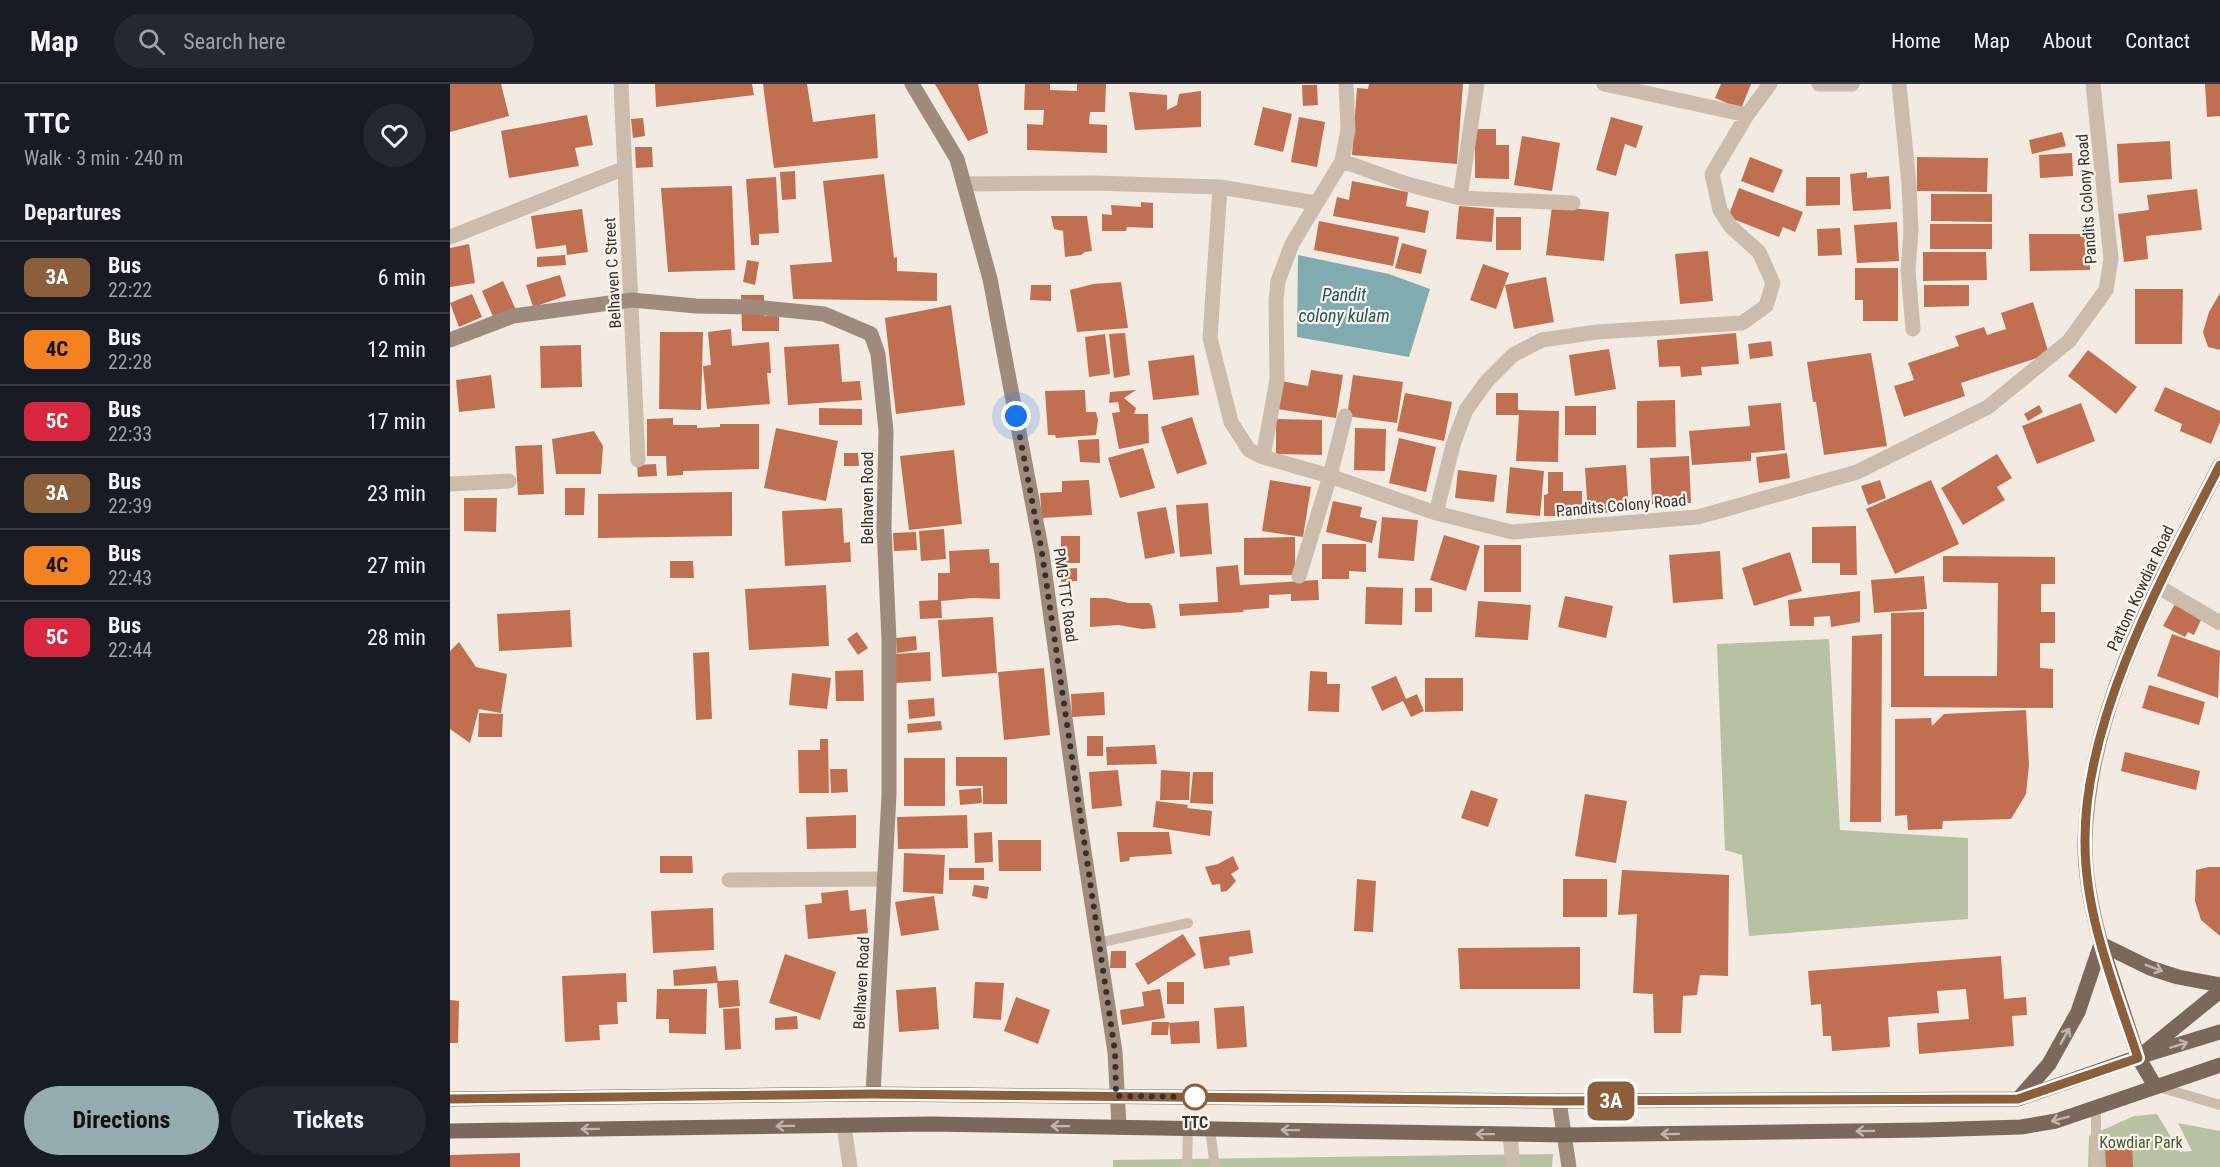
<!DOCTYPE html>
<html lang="en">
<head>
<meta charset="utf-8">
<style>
	body { margin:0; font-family:"Roboto Condensed",sans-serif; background:#242831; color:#f1f3f6; height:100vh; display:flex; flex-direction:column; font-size:22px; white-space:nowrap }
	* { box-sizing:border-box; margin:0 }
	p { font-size:20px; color:#9ea1a6 }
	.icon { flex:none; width:33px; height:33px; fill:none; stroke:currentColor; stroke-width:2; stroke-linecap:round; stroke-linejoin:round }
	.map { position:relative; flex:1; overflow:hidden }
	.drawer { display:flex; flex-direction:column; background:#171b24; width:450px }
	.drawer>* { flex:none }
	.badge { padding:0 12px; border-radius:9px; font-size:21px; line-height:39px }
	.you { position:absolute; width:30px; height:30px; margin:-15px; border:4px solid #fff; border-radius:50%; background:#1a73e8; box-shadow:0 0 0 9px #1a73e833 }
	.map>.badge { position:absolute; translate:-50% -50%; box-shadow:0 0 0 3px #fff }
	h2 { padding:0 24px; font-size:22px; line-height:54px }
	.round { display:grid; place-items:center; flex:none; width:63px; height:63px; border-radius:32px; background:#242831 }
	.head { display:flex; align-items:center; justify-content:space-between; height:102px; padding:0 24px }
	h1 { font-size:28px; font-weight:700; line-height:45px }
	.primary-button { display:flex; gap:12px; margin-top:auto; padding:12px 24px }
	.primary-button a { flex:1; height:69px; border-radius:36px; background:#94acb0; color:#111; font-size:24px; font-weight:700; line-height:69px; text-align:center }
	.primary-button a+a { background:#242831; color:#f1f3f6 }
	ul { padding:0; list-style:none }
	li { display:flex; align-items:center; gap:18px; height:72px; padding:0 24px; border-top:2px solid #363941 }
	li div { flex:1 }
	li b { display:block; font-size:22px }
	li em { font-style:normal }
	li .badge { min-width:66px; font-weight:700; text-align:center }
	header { display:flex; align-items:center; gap:36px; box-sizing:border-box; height:84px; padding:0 30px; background:#171b24; border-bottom:2px solid #363941 }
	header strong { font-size:28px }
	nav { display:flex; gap:33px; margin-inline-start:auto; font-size:21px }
	.search { width:420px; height:54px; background:#242831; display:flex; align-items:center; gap:15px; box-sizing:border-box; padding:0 21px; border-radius:33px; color:#9ea1a6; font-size:22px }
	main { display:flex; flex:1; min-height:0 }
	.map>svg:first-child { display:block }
	.green { fill:#b6c2a1 }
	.water { fill:#81acaf }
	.building { fill:#c16f51 }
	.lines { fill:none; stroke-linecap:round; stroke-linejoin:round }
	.lane { stroke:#cbbcad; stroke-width:10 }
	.street { stroke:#cbbcad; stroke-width:15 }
	.secondary { stroke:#9f8b7e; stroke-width:15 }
	.primary { stroke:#7b685d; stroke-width:15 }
	.oneway { stroke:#c1b6ad }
	.line-casing { stroke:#fff; stroke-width:14 }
	.line { stroke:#8b5e3c; stroke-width:9 }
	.walk { stroke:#3a302b; stroke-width:6; stroke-dasharray:0 10.8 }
	.stop-dot { fill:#fff; stroke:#8b5e3c; stroke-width:3 }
	.labels { text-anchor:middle; stroke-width:4.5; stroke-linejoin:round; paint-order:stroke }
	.street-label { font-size:16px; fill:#3a302b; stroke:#faf5ee }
	.stop-label { font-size:16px; font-weight:bold; fill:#3a302b; stroke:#faf5ee }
	.park-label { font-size:16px; fill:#485730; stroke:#faf5ee }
	.water-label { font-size:18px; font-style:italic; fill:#22555a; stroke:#faf5ee }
</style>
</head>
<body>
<header>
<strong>Map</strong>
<div class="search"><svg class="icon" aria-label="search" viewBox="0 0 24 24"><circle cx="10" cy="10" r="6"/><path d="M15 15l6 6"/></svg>Search here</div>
<nav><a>Home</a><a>Map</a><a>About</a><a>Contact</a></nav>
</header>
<main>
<section class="drawer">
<div class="head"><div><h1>TTC</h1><p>Walk · 3 min · 240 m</p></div><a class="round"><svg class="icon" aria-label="heart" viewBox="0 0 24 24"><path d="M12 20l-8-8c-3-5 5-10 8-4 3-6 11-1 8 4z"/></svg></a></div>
<h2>Departures</h2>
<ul>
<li><span class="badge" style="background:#8b5e3c;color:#fff">3A</span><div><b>Bus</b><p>22:22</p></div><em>6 min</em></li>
<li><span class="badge" style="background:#f58220;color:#111">4C</span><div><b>Bus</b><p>22:28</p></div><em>12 min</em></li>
<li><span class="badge" style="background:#d7263d;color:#fff">5C</span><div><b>Bus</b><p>22:33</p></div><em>17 min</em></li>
<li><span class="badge" style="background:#8b5e3c;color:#fff">3A</span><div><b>Bus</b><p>22:39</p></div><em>23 min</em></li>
<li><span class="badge" style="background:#f58220;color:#111">4C</span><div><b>Bus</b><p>22:43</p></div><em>27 min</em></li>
<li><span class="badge" style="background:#d7263d;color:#fff">5C</span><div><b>Bus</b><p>22:44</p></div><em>28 min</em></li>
</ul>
<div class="primary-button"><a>Directions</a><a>Tickets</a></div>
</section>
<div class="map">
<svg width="1770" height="1083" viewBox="0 0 1770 1083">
	<rect width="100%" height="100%" fill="#f3ebe1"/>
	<path class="green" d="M1379 555 1390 746 1518 754V835L1299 852 1292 771 1275 766 1267 560Z
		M1707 1030 1730 1068 1742 1067 1728 1039 1770 1047V1083H1638L1639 1052 1684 1032Z
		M1103 1070 1102 1083H663V1076Z"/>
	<path class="water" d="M848 171 939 190 980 205 959 273 847 253Z"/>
	<path class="building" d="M0 0H51L59 32 0 48Z
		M205 0H302L304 11 206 23Z
		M313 0H357L363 38 425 30 428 74 324 84Z
		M485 0H528L538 49 518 57Z
		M575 0H600V6L627 7V0H656L655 28H640L639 40 657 41V69L577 66V40L593 41 594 26H574Z
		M919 0H1013L1007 80 902 71 907 4 918 5Z
		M1271 0H1301L1291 25 1265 14Z
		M1755 0H1770V32L1757 33Z
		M852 1H867L868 21 853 22Z
		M751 7V43L685 46 679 8 717 11V26L727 21 729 10Z
		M813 23 842 30 833 68 804 61Z
		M137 31 143 61 125 64 129 82 59 94 51 47Z
		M849 33 875 38 867 83 841 78Z
		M1161 33 1193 42 1186 64 1175 60 1166 92 1146 86Z
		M193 34 195 52 183 54 181 35Z
		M1025 45H1046V61H1059V95L1025 94Z
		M1612 48 1616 62 1582 70 1579 56Z
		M1072 52 1110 59 1102 107 1064 101Z
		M1720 57 1722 95 1669 99 1667 60Z
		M185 63H202L203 83 186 84Z
		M1622 69 1623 92 1590 94 1589 71Z
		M1300 73 1333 86 1323 109 1291 97Z
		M1467 73 1538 74 1537 108 1467 107Z
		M345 87 346 115 332 116 330 88Z
		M1417 88V94L1439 92 1441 125 1403 127 1400 90Z
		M434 90 444 174 447 173V187L487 189V217L343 215 340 181 382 178 373 97Z
		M326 93 329 149 309 150V161H301L296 95Z
		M1356 93H1390V121L1356 122Z
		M902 97 958 108 956 122 979 127 975 149 883 132 887 113 899 116Z
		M282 102 285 186 218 188 211 104Z
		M1289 104 1353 128 1345 148 1333 143 1329 153 1278 133Z
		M1747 105 1752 146 1696 152 1698 175 1674 178 1668 130 1699 126 1697 111Z
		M1481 110H1542V138L1481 137Z
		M691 118 703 119V144L677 143 676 147H652V130L662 131 661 121 691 123Z
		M1009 122 1044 125 1042 158 1006 155Z
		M1102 122 1159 128 1154 177 1096 171Z
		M132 125 138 168 117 171 116 161 86 165 81 132Z
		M601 132H637L642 167 635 168 631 171 615 173 613 147 604 145Z
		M1046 133H1071V166H1046Z
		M869 137 949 153 943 182 864 166Z
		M1447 138 1449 177 1407 179 1404 141Z
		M1480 140H1542V165H1480Z
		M1390 144 1392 171 1368 172 1367 145Z
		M1579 150H1640V186L1580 187Z
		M952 159 977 166 971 190 945 184Z
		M19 160 25 199 0 203V164Z
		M1258 167 1263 217 1230 220 1225 170Z
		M1473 168H1536L1537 196 1473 197Z
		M115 171 116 181 87 183V173Z
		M297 176 309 178 305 201 293 198Z
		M1033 180 1059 189 1046 225 1020 216Z
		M1405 184H1448V237H1413V216H1405Z
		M110 191 116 212 83 223 76 201Z
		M1096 193 1104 238 1064 245 1055 201Z
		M53 197 66 226 44 235 32 207Z
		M671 198 678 244 627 248 620 206 643 200Z
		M581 201H601V217L580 216Z
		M1474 201H1519V222L1474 223Z
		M1685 205H1733L1732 260H1685Z
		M1770 209V266L1758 263 1753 248 1759 228Z
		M22 210 32 233 9 243 0 219Z
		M291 211H314V232H329V247H292Z
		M1583 218 1599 270 1511 299 1515 312 1454 333 1444 302 1464 296 1458 279 1509 262 1505 252 1534 243 1537 251 1556 245 1551 229Z
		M501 221 515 321 446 330 435 234Z
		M281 245 282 262 319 258 321 289H317L320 320 257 325 253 282 261 281 258 248Z
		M210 248H253L251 326 209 325Z
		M675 249 680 291 664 294 659 250Z
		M1286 249 1289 280 1251 283 1252 291 1231 293 1230 282 1209 283 1207 256Z
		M655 250 660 290 639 293 635 253Z
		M1321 257 1323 272 1300 275 1298 260Z
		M389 260 392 298 410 297 412 316 338 321 334 263Z
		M131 261 132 303 91 304 90 262Z
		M1159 265 1166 305 1125 312 1119 271Z
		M1638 266 1687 303 1666 330 1618 292Z
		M1421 269 1437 362 1374 371 1366 318H1363L1357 278Z
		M744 271 749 311 703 316 698 277Z
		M861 286 893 291 886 334 827 325 831 297 858 302Z
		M41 291 45 324 9 328 6 296Z
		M903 291 953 298 947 339 897 332Z
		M1715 303 1770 327V338L1761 360 1730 347 1732 340 1704 327Z
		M635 306 636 328H646L648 336 646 351 606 354 605 351H598L595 307Z
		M686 306 674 314 686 324 684 330H698L699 359 669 365 662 329 670 328 668 318 659 319 660 308Z
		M955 309 1002 318 994 357 947 347Z
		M1046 309H1068V326L1109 327 1108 378 1066 377 1069 331H1046Z
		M1225 316 1226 363 1187 364V317Z
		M1331 319 1335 366 1301 369V377L1242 381 1239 347 1300 342 1298 322Z
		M1631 319 1645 357 1587 380 1572 342Z
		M1589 321 1593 328 1578 337 1574 330Z
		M1115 322H1146V351H1115Z
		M369 324 412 325V341H369Z
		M742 333 757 380 727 390 711 343Z
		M223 334V341H247V344L270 343V340H309V385L233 387V391L217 392 216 372H197V335Z
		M826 335 872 336V371L826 370Z
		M326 344 388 357 376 417 314 404Z
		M905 344 936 345 935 387 904 386Z
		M144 347 153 362 151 390H106L102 355Z
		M949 354 986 363 976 408 939 399Z
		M649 355 650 379 630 378 628 356Z
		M92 361 94 410 68 411 65 362Z
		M693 364 705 404 670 414 658 374Z
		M504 366 512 440 459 446 450 372Z
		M394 369H408L409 382H394Z
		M1337 369 1340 394 1309 399 1306 373Z
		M1547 370 1562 394 1547 403 1555 416 1513 441 1491 404Z
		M1239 372 1241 419 1202 420 1200 374Z
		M206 380 207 392 188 393 187 381Z
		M1176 381 1179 427 1138 430 1135 384Z
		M1060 383 1094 387 1090 432 1056 429Z
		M1008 386 1047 391 1044 418 1005 414Z
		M1098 388H1113V407H1132V432H1094V411L1098 410Z
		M639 396 642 431 592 434 590 409 612 408V397Z
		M820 396 861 403 853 453 812 447Z
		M1430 396 1436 414 1418 421 1411 402Z
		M1481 396 1509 460 1445 490 1416 425Z
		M115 404H135L134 431H115Z
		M282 408V452L148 454V410Z
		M14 414H47L46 448 14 447Z
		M883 417 912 423 910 433 927 437 922 459 876 448Z
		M758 419 762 470 730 473 726 421Z
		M716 423 725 469 695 475 687 428Z
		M392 424 394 459 400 458 401 478 335 482 332 427Z
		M932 433 968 436 964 477 928 474Z
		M1406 442 1407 491H1390V479H1362V443Z
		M494 445 496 475 471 477 469 447Z
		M466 448 467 466 444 467 443 449Z
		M994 451 1030 462 1016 507 980 496Z
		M611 452H630V479H611Z
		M845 453V491H794V454Z
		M872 460H916V488L899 487V495H872Z
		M1034 461H1071V508H1034Z
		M539 465 540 479H549L550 515 522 514 491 517 492 534 470 535 469 517 488 516V489H500L499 467Z
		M1270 467 1273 515 1223 519 1219 471Z
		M1340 468 1352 507 1304 522 1292 484Z
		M1493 472 1605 473V500H1591V528H1605V559H1590V584L1603 585V624L1441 623V529L1474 528V592H1547L1548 499 1493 498Z
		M220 477H243L244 494H220Z
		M788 481 790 501 868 496 869 516 841 517V510L819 511V524L793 526 794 528 730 532 729 520 768 518 766 483Z
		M627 484V497L611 498V485Z
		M1474 492 1477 525 1424 529 1421 496Z
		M376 501 379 562 299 566 295 505Z
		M916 503 953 504 952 541 915 540Z
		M965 504H982V528H965Z
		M1410 507V538L1381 543 1380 532 1364 533V542H1340L1338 516Z
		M1115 512 1163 522 1156 554 1108 543Z
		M640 514H657L678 519H699L702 522 706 544 692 545 668 541 640 543Z
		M1028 517 1081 521 1078 556 1025 553Z
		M1725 520 1752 534 1744 551 1738 548 1735 553 1713 542Z
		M120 526 122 563 49 567 47 530Z
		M543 533 547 589 492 593 488 536Z
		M407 548 418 564 408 571 397 555Z
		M1432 550 1431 738H1400L1402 552Z
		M1722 550 1770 567 1768 614 1707 592Z
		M466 552 467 566 447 569 446 554Z
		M9 558 26 583 57 590 51 629 29 625 20 659 0 645V567Z
		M259 568 262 635 246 636 243 569Z
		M480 568 481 597 446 599 444 570Z
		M594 584 600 651 554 656 548 588Z
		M413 586 414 617H386L385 587Z
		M860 587 877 588V600H890L889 628 858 627Z
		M342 589 381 594 377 625 339 621Z
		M946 592 956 615 967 610 974 627 961 633 953 617 932 627 921 603Z
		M975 594H1013V627L975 628Z
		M1699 601 1755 618 1749 641 1692 624Z
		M654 608 655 631 622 633 621 610Z
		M484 614 485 632 459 635 458 616Z
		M1576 626 1579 681 1576 710 1561 735 1493 737 1492 745 1458 746 1457 731 1445 732V635L1481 634 1482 642 1494 630Z
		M29 629 53 630 52 653H28Z
		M491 637 492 646 458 649 457 640Z
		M637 652H653V672H637Z
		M370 655H378L379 709H349L348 666H370Z
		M705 661 707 680 657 681 656 663Z
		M1675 668 1750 687 1746 706 1671 687Z
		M506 673H557V720H533V702H506Z
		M454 674H495V722H454Z
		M380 685H397L398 708 381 709Z
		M668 686 672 722 642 725 639 688Z
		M711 686 740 688 739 716H710Z
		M743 688H763V720L740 719Z
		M531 704 532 719 510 721 509 706Z
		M1021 706 1048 715 1038 743 1011 734Z
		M1135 710 1177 717 1166 779 1125 772Z
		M706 717 738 721 737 724 762 727 760 752 703 743Z
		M406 731V764L357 765 356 733Z
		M517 731 518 764 448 765 447 733Z
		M542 748 543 778 525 779 524 749Z
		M667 748H719L722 770 680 773 679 777 670 778Z
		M548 756H591V787H549Z
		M454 769 495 771 493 810 453 808Z
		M210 772H242L243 789H210Z
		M783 772 789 785 781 790 786 797 777 807 771 808 770 800 762 801 755 783 768 780Z
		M1759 783H1770V852L1751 836 1745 817 1746 786Z
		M499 784H534V796H499Z
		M1172 786 1279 791 1278 892 1250 891 1247 911 1233 912 1231 949H1204L1203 910 1183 909 1187 830 1168 831Z
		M907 795 926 797 923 848 904 847Z
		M1113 795H1157V833H1113Z
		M524 801 539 803 537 815 522 812Z
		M398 806 400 827 416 825 418 849 358 855 355 821 372 819 371 809Z
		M484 812 489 846 451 852 445 818Z
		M263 824 264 866 203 869 201 827Z
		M800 846 803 869 779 873 780 881 754 885 749 853Z
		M733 850 746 871 698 901 685 880Z
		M1130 863V905H1010L1008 864Z
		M661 867H676V884H660Z
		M335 870 386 888 370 936 319 919Z
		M1551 872 1554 915 1576 913 1577 931 1562 932 1564 962 1469 970 1467 939 1519 935 1516 905 1487 907 1489 929 1438 933 1440 963 1382 967 1381 952H1373L1371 920 1361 921 1358 887Z
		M266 882 268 897 288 896 290 922 269 924 267 899 224 902 223 886Z
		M176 889 177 918H167L168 940 149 941 150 956 115 958 112 892Z
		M525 898 554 899 551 936 523 934Z
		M717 898H734V920H717Z
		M486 903 489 945 449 948 446 906Z
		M207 905H257L256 950 219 949V935H206Z
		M710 905 715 934 672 941 670 926 694 922 692 908Z
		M566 913 600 926 588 960 554 947Z
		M0 916 9 917 8 959H0Z
		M794 922 797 963 767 965 764 924Z
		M289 924 291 965 275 966 273 925Z
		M347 932 348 945 325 946V934Z
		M749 937 750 959 721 960 719 939Z
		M702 938H719L718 951H701Z
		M1682 1060 1683 1083H1656L1655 1062Z
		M70 1069V1083H0V1071Z"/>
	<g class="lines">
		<path class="lane" d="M648 859 738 839
			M1705 1002 1770 1021
			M760 1045 765 1083
			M737 1083 738 1045
			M1646 1083V1024"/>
		<path class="street" d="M171 0 188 376
			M896 0 898 46 892 77 842 160 828 197 826 217 827 296 813 373 880 392 986 429 1062 448 1248 433 1407 388 1538 323 1619 257 1656 206 1661 175 1643 0
			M1154 0 1297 31
			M1369 0H1402
			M1449 0 1459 100 1461 147 1458 186 1463 245
			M892 77 957 100 1010 114 1123 119
			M514 100 644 99 770 103 866 119
			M770 103 760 254 781 338 799 366 813 373
			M1010 114 1027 0
			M0 153 175 84
			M0 400 59 397
			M986 429 1003 361 1016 326 1037 297 1063 271 1092 256 1147 248 1292 239 1316 222 1323 199 1309 168 1281 143 1270 126 1262 90 1297 31 1320 0
			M849 492 880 392 895 332
			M1709 503 1770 539
			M279 796 434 795
			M394 1041 400 1083
			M1060 1050 1063 1083"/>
		<path class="secondary" d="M462 0 507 75 540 195 592 469 629 735 665 968 669 1043
			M0 256 63 232 182 216 246 222 304 223 374 230 421 250 428 270 436 347 434 443 439 556V711L423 1010
			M1651 860C1642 827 1634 791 1635 756 1639 621 1710 498 1770 381
			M1109 1017 1119 1083"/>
		<path class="primary" d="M1651 860 1688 973 1705 1002
			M1651 860 1700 884 1728 893 1770 901
			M1695 968 1770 907
			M1570 1013 1599 980 1628 928 1651 860
			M0 1015 423 1010 1109 1017 1568 1015 1688 973 1770 948
			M0 1047 480 1040 1114 1051 1475 1046 1571 1043 1606 1037 1770 981"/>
	</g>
	<defs><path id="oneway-shaft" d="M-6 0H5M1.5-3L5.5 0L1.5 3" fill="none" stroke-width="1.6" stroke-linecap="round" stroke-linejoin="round" transform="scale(1.5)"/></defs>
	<g class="oneway">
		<use href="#oneway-shaft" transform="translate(1704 884) rotate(21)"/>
		<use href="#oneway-shaft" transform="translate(1615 952) rotate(-61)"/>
		<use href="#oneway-shaft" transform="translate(1729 961) rotate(-17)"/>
		<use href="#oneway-shaft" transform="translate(1610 1035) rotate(165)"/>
		<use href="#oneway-shaft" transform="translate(335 1042) rotate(179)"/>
		<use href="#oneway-shaft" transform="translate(610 1042) rotate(-179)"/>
		<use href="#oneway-shaft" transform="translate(140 1045) rotate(179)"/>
		<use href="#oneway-shaft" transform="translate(840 1046) rotate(-179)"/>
		<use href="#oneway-shaft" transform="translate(1415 1047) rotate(179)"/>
		<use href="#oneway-shaft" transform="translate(1035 1050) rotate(-179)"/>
		<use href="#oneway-shaft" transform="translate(1220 1050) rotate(179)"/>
	</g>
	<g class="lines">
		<g class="line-casing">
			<path id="line" d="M0 1015 423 1010 1109 1017 1568 1015 1688 974C1665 904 1635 833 1635 758 1634 633 1714 490 1770 381"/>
		</g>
		<use href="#line" class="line"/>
		<path class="walk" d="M566 332 592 469 665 968 666 1012 745 1013"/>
	</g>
	<circle class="stop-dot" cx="745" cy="1013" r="12"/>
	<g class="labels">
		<g class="street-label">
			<text transform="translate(1636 115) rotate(-94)" y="6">Pandits Colony Road</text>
			<text transform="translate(162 189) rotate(-93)" y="6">Belhaven C Street</text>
			<text transform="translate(417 414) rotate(-90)" y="6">Belhaven Road</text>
			<text transform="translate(1171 421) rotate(-5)" y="6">Pandits Colony Road</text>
			<text transform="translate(1690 504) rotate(-65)" y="6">Pattom Kowdiar Road</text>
			<text transform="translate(616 511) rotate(82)" y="6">PMG TTC Road</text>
			<text transform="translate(411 899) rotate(-87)" y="6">Belhaven Road</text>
		</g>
		<g class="stop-label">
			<text x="745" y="1044">TTC</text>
		</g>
		<g class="park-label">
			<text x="1691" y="1064">Kowdiar Park</text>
		</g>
		<g class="water-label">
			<text x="894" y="217">Pandit<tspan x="894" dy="21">colony kulam</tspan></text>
		</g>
	</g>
</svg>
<div class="you" style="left:566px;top:332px"></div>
<b class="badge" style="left:1161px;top:1017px;background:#8b5e3c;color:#fff">3A</b>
</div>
</main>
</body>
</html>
